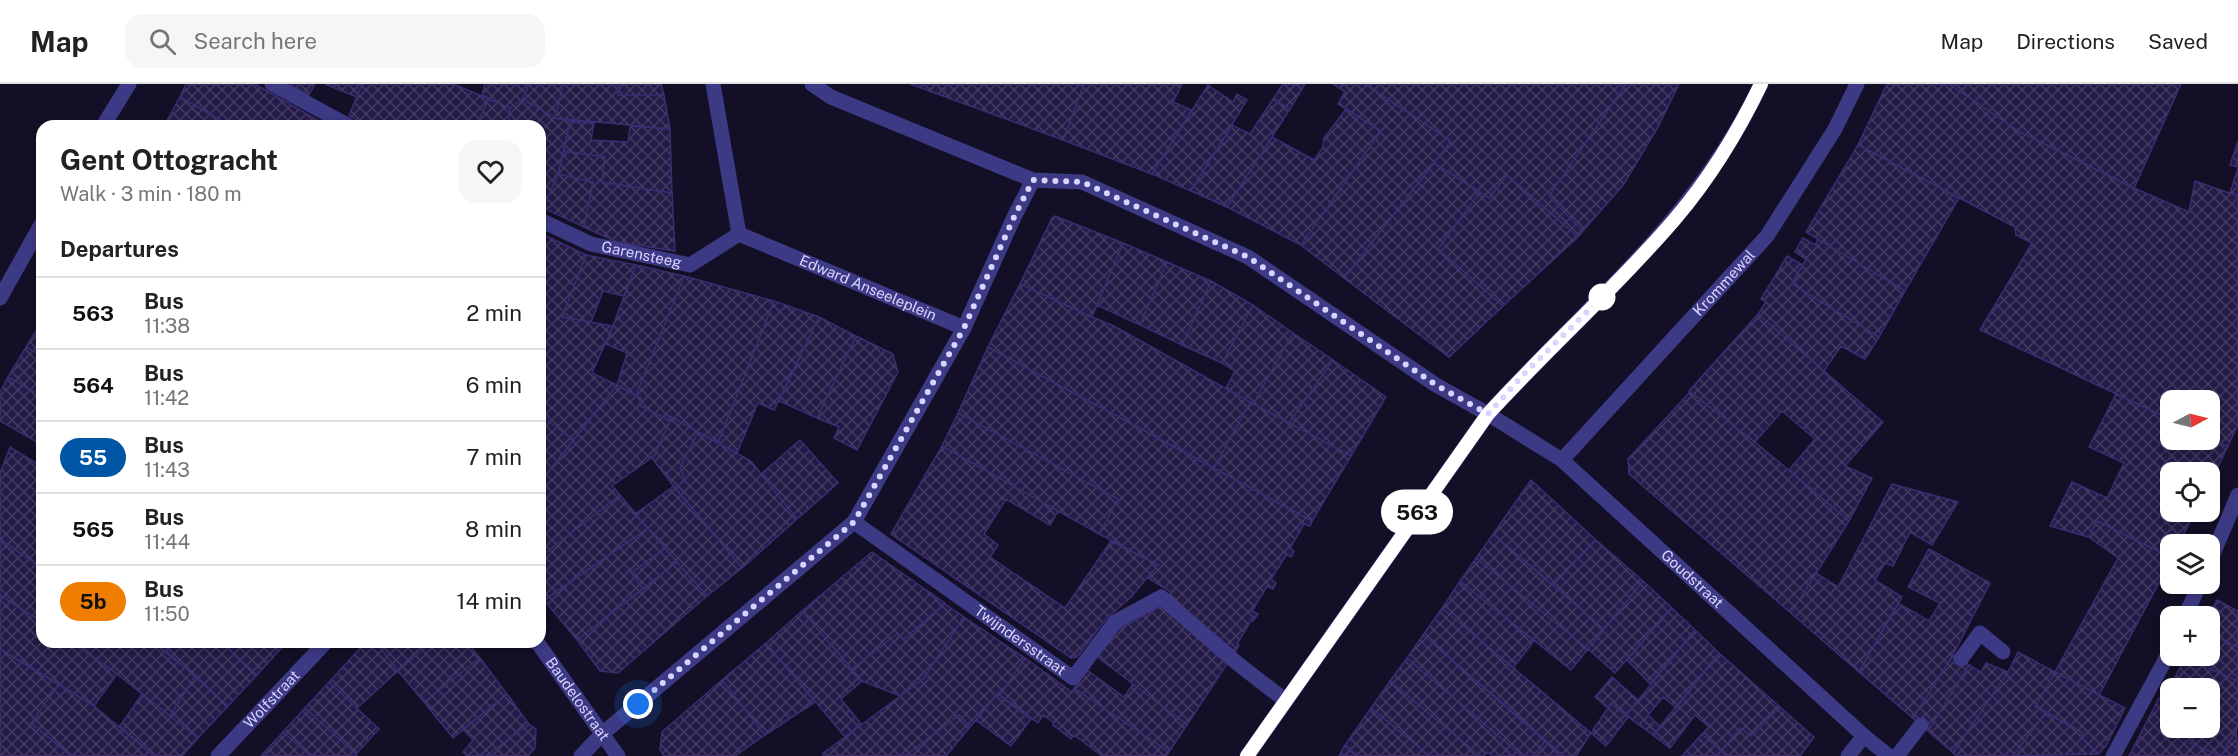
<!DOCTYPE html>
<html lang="en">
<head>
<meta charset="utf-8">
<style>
	body { margin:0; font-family:"Public Sans",sans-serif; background:#f6f6f6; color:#222; height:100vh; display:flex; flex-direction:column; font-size:22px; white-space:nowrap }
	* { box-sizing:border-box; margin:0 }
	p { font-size:20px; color:#767676 }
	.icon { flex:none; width:33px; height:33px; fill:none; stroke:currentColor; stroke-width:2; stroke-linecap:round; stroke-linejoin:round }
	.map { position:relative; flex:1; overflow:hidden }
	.drawer { position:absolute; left:36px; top:36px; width:510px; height:528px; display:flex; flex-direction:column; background:#fff; border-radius:18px; box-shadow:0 3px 9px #0003 }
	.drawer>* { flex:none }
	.badge { padding:0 12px; border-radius:20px; font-size:21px; line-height:39px }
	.needle { width:39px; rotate:83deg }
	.tools { position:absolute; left:2160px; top:306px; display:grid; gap:12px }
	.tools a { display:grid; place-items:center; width:60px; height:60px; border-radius:12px; background:#fff; box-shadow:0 3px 9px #0003; font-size:30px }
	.you { position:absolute; width:30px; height:30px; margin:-15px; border:4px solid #fff; border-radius:50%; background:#1a73e8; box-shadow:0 0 0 9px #1a73e833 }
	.map>.badge { position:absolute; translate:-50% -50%; box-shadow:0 0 0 3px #fff }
	h2 { padding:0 24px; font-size:22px; line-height:54px }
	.round { display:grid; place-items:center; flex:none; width:63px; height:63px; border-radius:18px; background:#f6f6f6 }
	.overview { display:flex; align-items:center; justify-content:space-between; height:102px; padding:0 24px }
	h1 { font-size:28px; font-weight:700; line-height:45px }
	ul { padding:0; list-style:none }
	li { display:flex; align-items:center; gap:18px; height:72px; padding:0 24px; border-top:2px solid #e0e0e0 }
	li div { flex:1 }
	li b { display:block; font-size:22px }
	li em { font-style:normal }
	li .badge { min-width:66px; font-weight:700; text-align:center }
	header { display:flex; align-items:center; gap:36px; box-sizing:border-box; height:84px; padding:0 30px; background:#fff; border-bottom:2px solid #e0e0e0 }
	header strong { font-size:28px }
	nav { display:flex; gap:33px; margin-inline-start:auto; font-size:21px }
	.search { width:420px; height:54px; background:#f6f6f6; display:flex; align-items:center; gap:15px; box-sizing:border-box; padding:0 21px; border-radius:18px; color:#767676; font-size:22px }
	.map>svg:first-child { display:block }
	.building { fill:url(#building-cross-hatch); stroke:#3b2d73; stroke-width:1.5 }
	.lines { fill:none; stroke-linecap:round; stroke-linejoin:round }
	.lane { stroke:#3d3a85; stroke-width:15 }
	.street { stroke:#3d3a85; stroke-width:15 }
	.line-casing { stroke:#fff; stroke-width:14 }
	.line { stroke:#fff; stroke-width:9 }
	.walk { stroke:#d9d4ff; stroke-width:6; stroke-dasharray:0 10.8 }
	.stop-dot { fill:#fff; stroke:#fff; stroke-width:3 }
	.labels { text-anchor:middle; stroke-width:6; stroke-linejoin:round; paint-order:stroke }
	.street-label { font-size:15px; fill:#d9d4ff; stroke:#130f26 }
</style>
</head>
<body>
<header>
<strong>Map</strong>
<div class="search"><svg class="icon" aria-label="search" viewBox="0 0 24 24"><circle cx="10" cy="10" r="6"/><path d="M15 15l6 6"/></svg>Search here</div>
<nav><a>Map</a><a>Directions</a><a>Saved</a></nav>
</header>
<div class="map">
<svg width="2238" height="672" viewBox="0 0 2238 672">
	<defs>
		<pattern id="building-cross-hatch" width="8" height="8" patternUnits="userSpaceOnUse" patternTransform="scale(1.5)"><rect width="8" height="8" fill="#241b47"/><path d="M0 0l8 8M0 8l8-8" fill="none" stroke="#433b63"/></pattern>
	</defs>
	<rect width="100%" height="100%" fill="#130f26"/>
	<path class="building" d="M186 0H255L328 42H231L180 13Z
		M289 0H315L309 11Z
		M325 0H362L357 13Z
		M362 0H453L489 15 476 42H370L349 32Z
		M485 0H529L523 15 510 24 482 11Z
		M529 0H563L555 34 523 15Z
		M563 0H618V11H664L670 45 555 34Z
		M618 0H661L664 11H618Z
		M910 0H947L943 12Z
		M947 0H1084L1063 56 943 12Z
		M1084 0H1182L1173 18 1192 26 1152 90 1063 56Z
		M1283 0H1305L1290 25 1273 15Z
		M1333 0H1365L1451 57 1344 194 1301 161 1381 47 1338 20 1345 8Z
		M1365 0H1626L1549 112 1583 147 1578 153 1507 91 1489 114 1434 79 1451 57Z
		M1626 0H1679L1658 43 1624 100 1583 147 1549 112Z
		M1887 0H1949L2020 48 2134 104 2189 128 2195 97 2238 112V340L2228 362 2206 356H2210V316H2170V335L1980 246 2032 159 2016 151 2015 143 1858 61Z
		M1949 0H2181L2134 104 2020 48Z
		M1208 1 1233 18 1237 10 1247 16 1191 107 1152 90Z
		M180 13 231 42H164Z
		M489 15 510 24 508 41 510 42H476Z
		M523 15 555 34 570 37 558 90 543 124 540 122V42L508 41 510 24Z
		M1273 15 1290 25 1227 123 1191 107 1232 41 1250 50Z
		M1346 25 1381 47 1301 161 1227 123 1272 53 1314 76 1323 63 1324 54Z
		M570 37 594 39 591 56 628 58 630 42 670 45 672 109 602 98 605 73 564 67Z
		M2238 57V83L2230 81Z
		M1858 61 1959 114 1905 207 1806 148Z
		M564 67 605 73 602 98 672 109 675 167 617 158 584 143 593 98 558 90Z
		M1434 79 1480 108 1438 165 1503 222 1449 273 1344 194Z
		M2238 84V112L2230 109Z
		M558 90 593 98 584 143 543 124Z
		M1507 91 1578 153 1503 222 1438 165 1480 108 1489 114Z
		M1055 132 1123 159 1092 233 1020 200 1052 134Z
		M540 149 586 171 562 233 613 242 592 289 617 301 574 356 540 331Z
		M1803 154 1815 161 1818 155 1905 207 1879 253 1792 200 1806 175 1795 168Z
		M1123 159 1167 178 1140 241 1097 221Z
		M586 171 636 181 624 212 603 207 591 238 562 233Z
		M1787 172 1803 181 1792 200 1879 253 1865 275 1841 262 1824 287 1758 230 1766 218 1761 215Z
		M1167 178 1211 197 1182 261 1140 241Z
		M636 181 684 192 636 312 617 301 627 269 606 260Z
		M684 192 774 217 718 359 670 332V337L639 321 641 314 636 312Z
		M1211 197 1253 221 1222 279 1182 261Z
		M1020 200 1092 233 1114 242 1250 318 1214 384 988 263Z
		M774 217 819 233 774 326 758 319 737 369 718 359Z
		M1253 221 1293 249 1253 320 1226 304 1235 287 1222 279Z
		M1758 230 1883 338 1845 382 1872 394 1849 437 1789 386 1815 355 1782 327 1755 358 1689 307Z
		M819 233 856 252 817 334 779 317Z
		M42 237V272L26 263Z
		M1293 249 1333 276 1289 339 1253 320Z
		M856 252 893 270 898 288 857 366 834 354 839 343 817 334Z
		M26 263 42 272V312L8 293Z
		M988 263 1312 437 1310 442 1304 440 1290 464 1294 467 1291 473 1287 470 1271 495 1276 499 1273 505 1267 502 1252 527 1258 530 1253 537 1252 535 1237 560 1239 561 1235 568 1167 513 1171 508 1148 494 1158 481 1099 450 1118 415 958 329Z
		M1333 276 1386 313 1351 372 1289 339Z
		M8 293 42 312V361L0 337V308Z
		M617 301 641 314 639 321 670 337 654 372 612 402 620 411 540 473V398Z
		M1690 308 1755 358 1849 437 1791 529 1629 390 1628 375Z
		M2116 310 2170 335V356H2206L2228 362 2210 399V388H2170V428H2195L2179 460H2170V473L2097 437 2089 453 2050 442 2072 398 2107 414 2124 379 2089 363Z
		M1250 318 1351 372 1312 437 1214 384Z
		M958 329 1118 415 1099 450 942 362Z
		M540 331 574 356 540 398Z
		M670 332 698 348 680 384 686 396 675 404 651 373 654 372 670 337Z
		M698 348 751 377 797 435 742 484 675 404 686 396 680 384Z
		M800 356 838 399 797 435 761 390Z
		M942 362 1058 427 1050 441 1006 415 984 450 998 461 990 473 1065 524 1111 457 1158 481 1131 513 1106 535 1077 573 1071 574 891 450Z
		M10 363 42 383V484L0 455V389Z
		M1531 396 1596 456 1553 501 1493 450Z
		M1892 400 1958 418 1932 461 1910 448 1893 482 1885 479 1875 496 1902 513 1859 588 1791 529 1816 489 1838 503Z
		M674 402 742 484 707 512 635 430Z
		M620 411 648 444 546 515 540 508V473Z
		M2097 437 2170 473V478L2099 611 2055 588 2118 474 2089 453Z
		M648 444 665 464 631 489 643 505 577 556 544 516Z
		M1493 450 1604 545 1588 565 1476 474Z
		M0 455 42 484V538L0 511Z
		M1596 456 1643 497 1604 545 1553 501Z
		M665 464 677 478 643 505 631 489Z
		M1929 465 1990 499 1953 571 1913 634 1859 588 1898 519 1929 537 1940 519 1908 503Z
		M872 468 945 519 903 556 898 549 852 585 802 527Z
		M1476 474 1588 565 1571 586 1460 497Z
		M677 478 707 512 618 589 600 587 577 556Z
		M1460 497 1534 557 1513 584 1442 524Z
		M1643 497 1672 524 1615 589 1588 565Z
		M0 511 42 538V558H71L117 590 94 622 0 565Z
		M2217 516 2238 527V563L2210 550 2208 532Z
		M945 520 964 533 923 595 900 612 862 597 852 585 898 549 903 556Z
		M1161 522 1227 580 1187 641 1096 572 1118 546Z
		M1442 524 1591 649 1576 672H1564L1423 551Z
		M1672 524 1695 546 1650 600 1627 576Z
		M802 527 862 597 841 615 861 640 845 653 766 559Z
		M964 533 1025 574 1000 611 997 610 970 643 959 631 905 672H824L822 670 923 595Z
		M1695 546 1719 569 1676 624 1663 613 1648 631 1661 643 1653 651 1626 631Z
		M2210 550 2238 563V597L2185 574 2187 572H2210Z
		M1423 551 1545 657 1533 672H1522L1407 574Z
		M71 558H152L195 592 170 632 117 590Z
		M152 558H174L167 568Z
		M174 558H221L257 591 228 622 167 568Z
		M235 558H287L257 591 229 566Z
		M366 558H376L398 587 357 624 329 598Z
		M376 558H431L398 587Z
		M431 558H467L480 574 424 618 398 587Z
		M766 559 815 618 765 651 722 596Z
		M0 565 59 600 31 639 71 672H0Z
		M2018 568 2055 588 2035 623 2046 628 2013 672H1957L1953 669 2008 588Z
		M1719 569 1780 623 1751 652 1741 644 1721 667 1702 650 1709 643 1695 631 1670 664 1653 651Z
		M1953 571 1969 581 1928 647 1913 634Z
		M480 574 507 610 453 654 424 618Z
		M1025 574 1072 608 1074 604 1169 668 1166 672H1102L1074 651 1071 655 1053 641 1054 639 1043 631 1038 639 1000 611Z
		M1407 574 1522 672H1492L1487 668 1484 672H1480L1390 597Z
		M2185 574 2238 597V642L2221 672 2190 659 2200 644H2210V604H2170V619L2163 616Z
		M1986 579 2008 588 1953 669 1928 647 1969 581 1981 588Z
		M1087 586 1124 613 1133 600 1187 641 1169 668 1074 604Z
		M2055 588 2125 624 2106 662 2098 670 2081 653 2083 649 2035 623Z
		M195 592 228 622 198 654 170 632Z
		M1612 593 1638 616 1626 631 1611 619 1608 624 1595 613Z
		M722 596 765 651 735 672H664L660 666 662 648Z
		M1390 597 1480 672H1430L1371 624Z
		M329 598 379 645 356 670 305 624Z
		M59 600 94 622 154 672H72L31 639Z
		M142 610 198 654 182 672H154L120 642Z
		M507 610 529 640 486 672H467L463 668 473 656 463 645Z
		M997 610 1031 635 1011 662 976 636Z
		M2159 614 2170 619V644H2200L2190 659 2221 672H2129Z
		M1611 619 1628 633 1606 662 1591 649Z
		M1780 623 1814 653 1800 672H1727L1721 667 1741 644 1751 652Z
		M305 624 356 670 357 672H311L283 648Z
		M1371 624 1430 672H1358L1345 661Z
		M2046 628 2083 649 2081 653 2098 670 2013 672Z
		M959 631 970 643 946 672H905Z
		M529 640 536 645 535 664 528 672H486Z
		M2236 646 2238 672H2221Z
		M283 648 311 672H261Z
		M1702 650 1721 667 1727 672H1682Z
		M1545 657 1564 672H1533Z
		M1345 661 1358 672H1339Z"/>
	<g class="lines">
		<path class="lane" d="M1961 575 1980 549 2003 568
			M1897 672 1921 641"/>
		<g class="street">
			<path d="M272 0 349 42"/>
			<path id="s1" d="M713 0 739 150 964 244 1015 131 1033 96"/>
			<path id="s2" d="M812 0 831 13 1033 96 1082 98 1248 173 1436 301 1488 330 1562 376 1864 652 1889 672"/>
			<path d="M103 42 129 0"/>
			<path id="s3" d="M540 136 591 160 690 181 739 150"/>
			<path d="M0 214 42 139"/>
			<path id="s4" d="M1562 376 1767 152 1835 45 1857 0"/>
			<path id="s5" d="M854 438 1073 594 1115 538 1161 513 1237 579 1286 617"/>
			<path d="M2210 477 2238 411"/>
			<path d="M2185 532 2200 500"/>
			<path id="s6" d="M537 558 618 672"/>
			<path id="s7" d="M218 672 326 558"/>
			<path d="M581 672 602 650 854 438 964 244"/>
			<path d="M1247 672 1488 330C1587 221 1697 136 1761 0"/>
			<path d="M1848 672 1864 652"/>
			<path d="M2113 672 2170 567"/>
		</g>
	</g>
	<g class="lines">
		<g class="line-casing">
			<path id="line" d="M1247 672 1488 330C1549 263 1617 203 1675 135 1710 94 1738 48 1761 0"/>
		</g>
		<use href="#line" class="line"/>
		<path class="walk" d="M638 620 854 438 964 244 1015 131 1033 96 1082 98 1248 173 1436 301 1488 330 1524 290 1602 213"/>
	</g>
	<circle class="stop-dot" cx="1602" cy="213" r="12"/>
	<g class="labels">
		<g class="street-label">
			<text dy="5" stroke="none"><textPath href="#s3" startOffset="108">Garensteeg</textPath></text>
			<text dy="5" stroke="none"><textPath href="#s4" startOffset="240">Krommewal</textPath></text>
			<text dy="5" stroke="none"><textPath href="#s1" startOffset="292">Edward Anseeleplein</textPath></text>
			<text dy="5" stroke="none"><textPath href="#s2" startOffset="1023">Goudstraat</textPath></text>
			<text dy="5" stroke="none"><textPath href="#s5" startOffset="204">Twijndersstraat</textPath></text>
			<text dy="5" stroke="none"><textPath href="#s7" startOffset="78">Wolfstraat</textPath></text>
			<text dy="5" stroke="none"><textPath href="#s6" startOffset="70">Baudelostraat</textPath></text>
		</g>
	</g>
</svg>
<div class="tools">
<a><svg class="needle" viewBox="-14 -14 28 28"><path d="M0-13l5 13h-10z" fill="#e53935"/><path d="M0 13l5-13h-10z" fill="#767676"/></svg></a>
<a><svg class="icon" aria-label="locate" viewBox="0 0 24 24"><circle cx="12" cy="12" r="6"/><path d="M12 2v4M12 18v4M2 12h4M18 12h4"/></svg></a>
<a><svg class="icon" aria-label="layers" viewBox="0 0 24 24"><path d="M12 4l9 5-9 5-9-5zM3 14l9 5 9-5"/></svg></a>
<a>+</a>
<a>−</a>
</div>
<div class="you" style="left:638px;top:620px"></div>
<b class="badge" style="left:1417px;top:428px;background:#fff;color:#111">563</b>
<section class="drawer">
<div class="overview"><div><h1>Gent Ottogracht</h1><p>Walk · 3 min · 180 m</p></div><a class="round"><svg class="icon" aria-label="heart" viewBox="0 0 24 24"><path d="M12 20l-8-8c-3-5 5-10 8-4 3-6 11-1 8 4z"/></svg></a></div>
<h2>Departures</h2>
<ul>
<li><span class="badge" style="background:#fff;color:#111">563</span><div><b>Bus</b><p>11:38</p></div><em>2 min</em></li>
<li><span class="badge" style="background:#fff;color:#111">564</span><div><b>Bus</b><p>11:42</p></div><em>6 min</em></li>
<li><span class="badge" style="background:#0056a4;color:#fff">55</span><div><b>Bus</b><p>11:43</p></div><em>7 min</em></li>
<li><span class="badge" style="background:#fff;color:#111">565</span><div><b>Bus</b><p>11:44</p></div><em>8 min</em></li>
<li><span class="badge" style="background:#ef7d00;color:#111">5b</span><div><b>Bus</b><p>11:50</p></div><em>14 min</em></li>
</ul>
</section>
</div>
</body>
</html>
